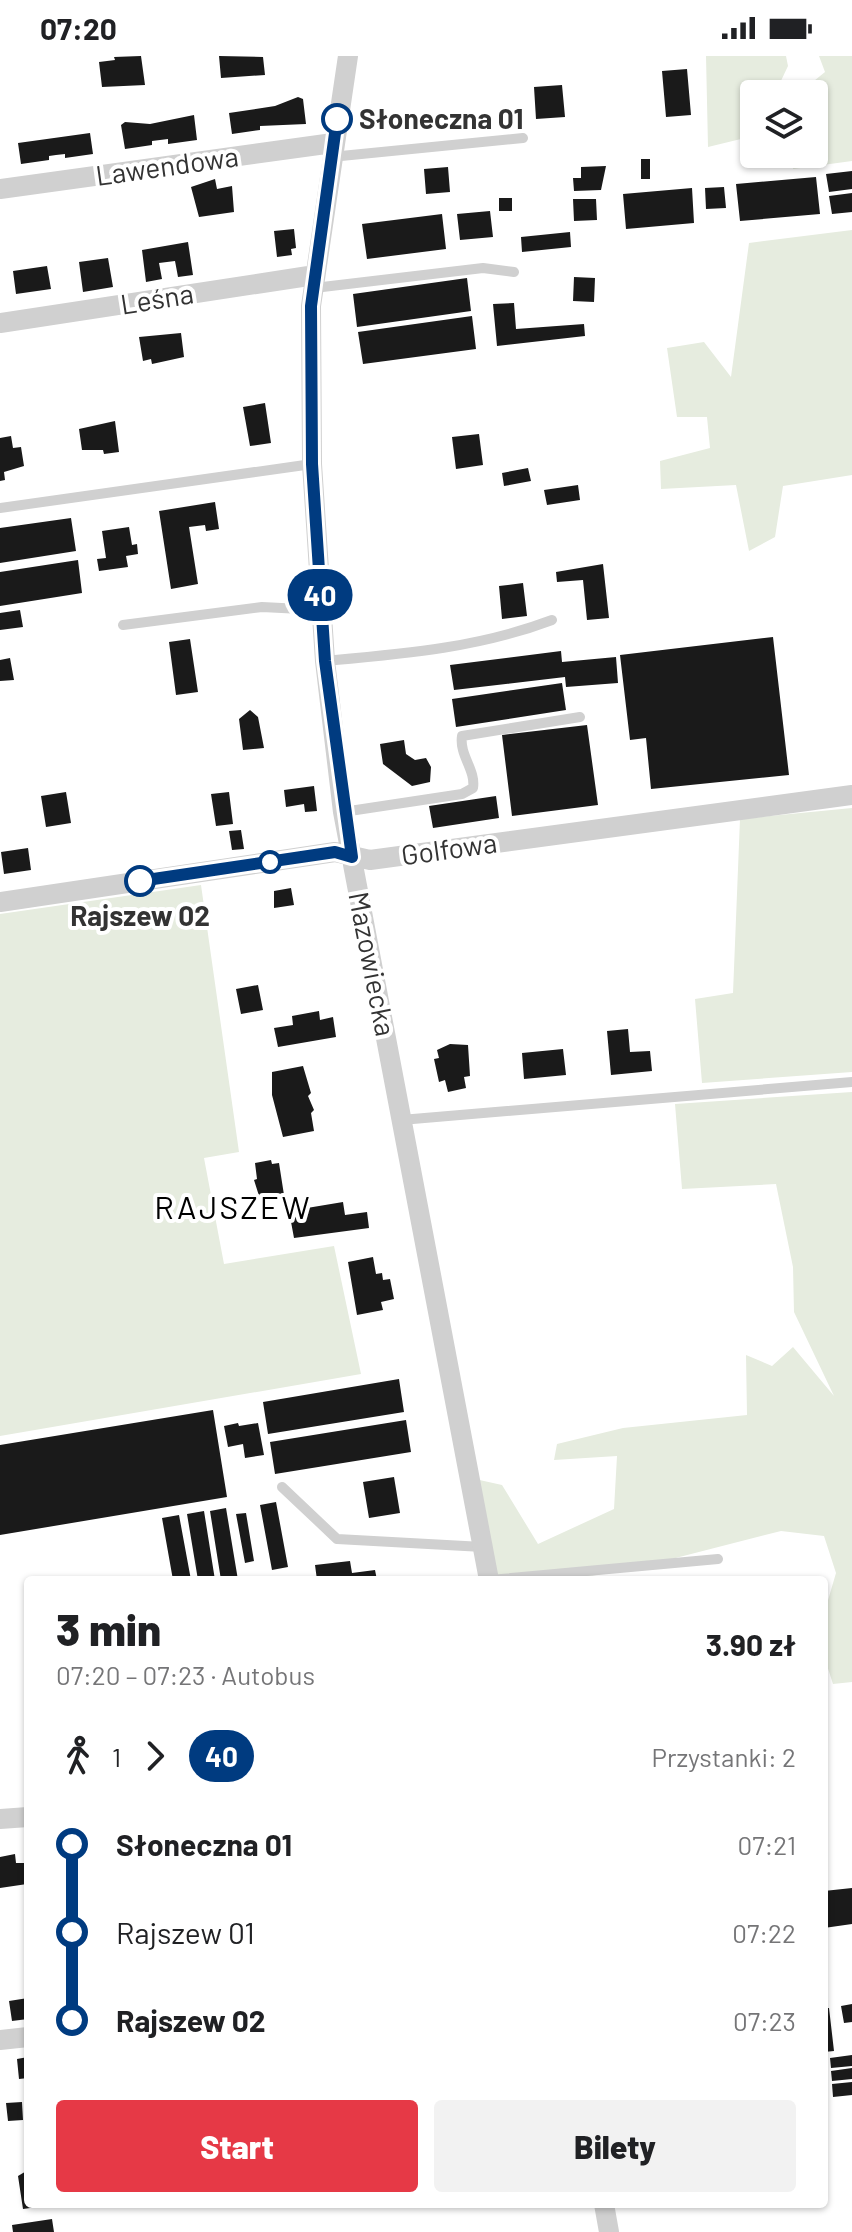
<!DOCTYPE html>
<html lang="pl">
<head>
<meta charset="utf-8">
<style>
	body { margin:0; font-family:Barlow,sans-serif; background:#f2f2f2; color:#202124; height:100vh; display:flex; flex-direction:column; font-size:30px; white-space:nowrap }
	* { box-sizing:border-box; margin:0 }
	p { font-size:26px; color:#757577 }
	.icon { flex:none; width:44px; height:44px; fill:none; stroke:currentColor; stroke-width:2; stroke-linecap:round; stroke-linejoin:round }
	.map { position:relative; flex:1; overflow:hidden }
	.drawer { position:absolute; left:24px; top:1520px; width:804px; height:632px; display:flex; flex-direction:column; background:#fff; border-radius:8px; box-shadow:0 2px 6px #0004 }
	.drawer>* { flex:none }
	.badge { padding:0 16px; border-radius:26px; font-size:28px; line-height:52px }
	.controls { position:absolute; left:740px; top:24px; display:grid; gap:16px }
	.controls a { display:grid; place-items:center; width:88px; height:88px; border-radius:8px; background:#fff; box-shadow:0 2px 6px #0004; font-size:40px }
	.map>.badge { position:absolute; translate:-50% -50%; box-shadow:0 0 0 4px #fff }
	.legs { display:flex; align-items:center; gap:12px; height:88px; padding:0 32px; font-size:26px }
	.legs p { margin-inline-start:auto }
	.head { display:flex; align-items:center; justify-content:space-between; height:136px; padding:0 32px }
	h1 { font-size:44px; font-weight:800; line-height:60px }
	.cta { display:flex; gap:16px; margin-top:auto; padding:16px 32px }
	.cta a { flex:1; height:92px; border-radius:8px; background:#e63946; color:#fff; font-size:32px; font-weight:800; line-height:92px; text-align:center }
	.cta a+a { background:#f2f2f2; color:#202124 }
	ul { padding:0 32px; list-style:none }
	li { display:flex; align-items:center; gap:28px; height:88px; font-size:30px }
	li i { display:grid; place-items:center; width:12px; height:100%; margin:0 10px; background:currentColor }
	li i::after { content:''; width:20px; height:20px; margin:-10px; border:6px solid; border-radius:50%; background:#fff }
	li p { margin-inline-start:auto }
	li:first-child i { background:linear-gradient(#0000 50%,currentColor 0) }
	li:last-child i { background:linear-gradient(currentColor 50%,#0000 0) }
	.status { display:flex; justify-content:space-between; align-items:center; height:56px; padding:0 40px; background:#fff; direction:ltr }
	.status svg { height:22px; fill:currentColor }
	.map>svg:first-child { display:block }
	.green { fill:#e6ecdf }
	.building { fill:#1a1a1a }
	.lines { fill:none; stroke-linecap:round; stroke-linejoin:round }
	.service { stroke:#d0d0d0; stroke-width:10 }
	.minor { stroke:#d0d0d0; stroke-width:20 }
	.line-1-casing { stroke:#fff; stroke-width:18 }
	.line-1 { stroke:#003b80; stroke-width:12 }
	.stop-1-dot { fill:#fff; stroke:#003b80; stroke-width:4 }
	.labels { text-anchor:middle; stroke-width:8; stroke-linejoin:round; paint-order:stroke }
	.stop-label { font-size:28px; font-weight:bold; fill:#333; stroke:#fff; text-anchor:start }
	.street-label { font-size:28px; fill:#333; stroke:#fff }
	.quarter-label { font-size:32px; letter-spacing:2px; fill:#000; stroke:#fff }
</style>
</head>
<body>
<div class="status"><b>07:20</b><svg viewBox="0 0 49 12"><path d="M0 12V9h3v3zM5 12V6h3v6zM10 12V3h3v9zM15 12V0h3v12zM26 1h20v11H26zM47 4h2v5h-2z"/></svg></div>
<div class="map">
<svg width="852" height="2176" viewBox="0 0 852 2176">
	<rect width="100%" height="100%" fill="#fff"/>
	<path class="green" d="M706 0H786L788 10 779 29 783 38H754V85L745 82 708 91Z
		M819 0H852V105L793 113 797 98H814V38H798L825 16Z
		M852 174V419L783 430 775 481 749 495 736 429 661 433 660 405 710 392 707 361H677L667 292 704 286 731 321 749 187Z
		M852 752V1016L702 1027 695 943 733 937 740 763Z
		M201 829 239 1096 204 1102 224 1208 334 1190 361 1318 0 1380V858Z
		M852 1036V1626L833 1628 824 1600V1558L836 1517 824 1480 781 1475 625 1515 560 1524H494L475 1423 502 1429 538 1488 614 1453 617 1400 554 1404 557 1388 623 1372 747 1359 746 1299 772 1310 793 1291 834 1340 794 1256 793 1211 776 1128 682 1133 675 1048Z"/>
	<path class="building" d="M141 0 145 29 102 31 99 6 115 4 114 1Z
		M219 0 263 1 265 19 221 22Z
		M687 13 691 59 666 61 662 15Z
		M562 29 565 61 536 63 534 31Z
		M298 41 303 43 306 68 260 70V74L232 78 229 57 275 50Z
		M194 59 197 84 168 88V83L152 85V89L125 93 121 69 125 66 150 68Z
		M90 77 93 98 65 102V98L56 99 49 100V104L21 108 18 87Z
		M641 103H650V123H641Z
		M606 110 601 134 574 135 573 122H581V111Z
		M448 111 450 136 426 138 424 113Z
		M852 115V133L829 136 826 118Z
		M816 121 820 158 740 165 736 128Z
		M215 123 217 133 232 130 234 156 199 161 191 131Z
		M724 131 726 152 706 153 705 132Z
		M692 132 694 167 626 173 623 138Z
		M852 137V156L832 158 829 140Z
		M499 142H512V155H499Z
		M573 143H596L597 164 574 165Z
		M490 155 493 181 460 184 457 158Z
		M442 158 446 193 367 203 362 168Z
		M294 173 296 192 291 193 292 199 277 201 274 175Z
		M570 176 571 191 522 196 521 181Z
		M188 186 193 219 178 221 175 205 159 207 162 223 146 226 142 194Z
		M108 202 113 231 83 236 79 206Z
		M47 210 51 233 16 238 13 215Z
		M574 221 595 222 594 246 573 245Z
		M467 222 471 255 357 271 353 238Z
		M514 247 516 273 584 268 585 280 497 290 493 248Z
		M472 260 476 293 363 308 358 276Z
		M181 277 184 301 152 308 151 303 143 305 139 281Z
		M265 347 271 387 250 390 243 351Z
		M115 365 119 396 104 398 103 394H82L79 373Z
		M479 378 483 409 456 413 452 381Z
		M11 380 13 392 21 391 24 410 4 416 5 424 0 425V382Z
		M528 412 531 425 504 430 502 417Z
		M578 429 580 444 547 449 544 434Z
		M215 446 219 473 206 475 205 469 189 471 198 528 171 533 159 455Z
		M71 462 76 495 0 507V472Z
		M129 471 132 489 137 488 138 498 126 500 128 511 99 515 97 503 106 502 102 475Z
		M78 504 82 537 0 550V516Z
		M603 508 609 562 587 564 583 524 557 526 556 516Z
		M523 527 527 560 502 563 499 530Z
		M20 554 23 571 0 574V557Z
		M773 581 789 719 651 733 646 682 630 684 620 599Z
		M190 583 198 636 176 639 169 586Z
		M561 595 562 606 616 601 618 627 566 631 565 621 454 634 450 609Z
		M10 602 14 624 0 625V604Z
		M562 627 566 654 456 671 452 643Z
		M250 654 258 661 264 692 243 694 239 663Z
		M587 669 598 749 512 760 502 679Z
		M404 684 406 698 415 704 426 702 431 711 430 726 412 730 383 708 380 688Z
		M314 730 317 755 305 756 304 748 286 751 284 734Z
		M66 736 71 767 46 771 41 740Z
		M229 736 233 768 216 770 211 738Z
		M496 740 499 762 433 772 429 750Z
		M241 774 244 793 232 794 229 775Z
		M28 792 31 814 4 818 1 796Z
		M291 832 294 849 274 852V835Z
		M258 929 263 954 241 958 236 933Z
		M319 955 320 964 333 961 336 981 278 991 274 972 293 969 292 960Z
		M628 973 630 996 650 995 652 1015 611 1019 607 975Z
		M450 988 468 989 470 1020 464 1021 466 1032 448 1036 445 1024 439 1026 434 1003 439 1002 437 994Z
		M563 993 566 1019 524 1023 522 997Z
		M303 1010 311 1037 308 1040 314 1054 311 1057 314 1075 283 1081 272 1039V1016Z
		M271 1104 272 1108 279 1107 284 1139 260 1143 254 1124 257 1123 255 1107Z
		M343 1146 345 1159 367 1156 369 1172 294 1182 289 1155Z
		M373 1201 376 1218 382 1217 383 1224 390 1223 394 1243 381 1246 383 1254 357 1259 348 1206Z
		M399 1323 404 1356 268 1378 263 1346Z
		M213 1354 227 1441 0 1479V1389Z
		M406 1364 411 1396 275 1418 270 1386Z
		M238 1367 239 1370 258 1367 264 1399 245 1402 243 1388 228 1391 224 1370Z
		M394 1421 400 1457 369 1462 363 1426Z
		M276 1446 288 1511 272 1514 260 1449Z
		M226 1452 238 1524H221L210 1455Z
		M204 1455 215 1524H198L187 1458Z
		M246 1457 254 1505 245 1507 236 1458Z
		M179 1459 191 1524H173L162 1462Z
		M350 1505 352 1517 375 1514 377 1524H317L315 1509Z
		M15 1798 16 1807H24L27 1828 0 1832V1801Z
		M852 1832V1868L824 1872V1835Z
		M28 1942V1963L12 1965 9 1945Z
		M852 1948V1966L844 1967 841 1950Z
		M824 1952H829L834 1995 824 1996Z
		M852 1999V2010L831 2012 830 2002Z
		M28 2001V2022L19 2023 17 2003Z
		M852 2012V2023L832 2025 831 2015Z
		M852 2026V2039L833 2041 832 2028Z
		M22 2046 23 2064 8 2065 6 2047Z
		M28 2114V2148L44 2150 23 2153 18 2120Z
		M52 2163 54 2176H13L12 2169Z"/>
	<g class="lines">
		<path class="service" d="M331 101 523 82
			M314 232 483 212 514 216
			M0 452 312 408
			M123 569 262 551 321 554
			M325 605C403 598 478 592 552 564
			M343 756 462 738 473 732C476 714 459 699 462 680L580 661
			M401 1064 852 1026
			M282 1431 337 1483 483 1491
			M490 1524 718 1503"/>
		<path class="minor" d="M348 0 311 250 312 408 325 605 343 756 489 1524
			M0 133 333 87
			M0 267 315 219
			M0 846 335 796 370 804 852 739
			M0 1763 28 1761
			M0 1984 28 1981
			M604 2148 609 2176"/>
	</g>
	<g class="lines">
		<g class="line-1-casing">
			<path id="line-1" d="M140 825 335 796 352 801 325 605 312 408 311 250 337 63"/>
		</g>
		<use href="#line-1" class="line-1"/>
	</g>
	<g class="stop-1-dot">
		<circle cx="337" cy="63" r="14"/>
		<circle cx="270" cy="806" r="10"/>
		<circle cx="140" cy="825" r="14"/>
	</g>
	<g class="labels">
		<g class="stop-label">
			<text x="359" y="73">Słoneczna 01</text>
			<text x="140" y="870" text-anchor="middle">Rajszew 02</text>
		</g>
		<g class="street-label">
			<text transform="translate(167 110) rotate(-8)" y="10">Lawendowa</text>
			<text transform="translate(157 243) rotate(-9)" y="10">Leśna</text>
			<text transform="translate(449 793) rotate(-8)" y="10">Golfowa</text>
			<text transform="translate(372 908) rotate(79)" y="10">Mazowiecka</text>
		</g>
		<g class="quarter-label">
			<text x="233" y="1163">RAJSZEW</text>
		</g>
	</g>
</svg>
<div class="controls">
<a><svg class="icon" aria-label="layers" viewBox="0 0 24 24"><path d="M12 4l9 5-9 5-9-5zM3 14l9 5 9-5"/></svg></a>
</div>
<b class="badge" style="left:320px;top:539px;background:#003b80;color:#fff">40</b>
<section class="drawer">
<div class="head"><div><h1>3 min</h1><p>07:20 – 07:23 · Autobus</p></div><b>3.90 zł</b></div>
<div class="legs"><svg class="icon" aria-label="walk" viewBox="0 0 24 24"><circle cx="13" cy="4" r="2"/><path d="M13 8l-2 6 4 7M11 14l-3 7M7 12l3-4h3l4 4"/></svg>1<svg class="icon" aria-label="forward" viewBox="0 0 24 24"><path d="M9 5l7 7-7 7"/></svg><b class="badge" style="background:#003b80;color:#fff">40</b><p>Przystanki: 2</p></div>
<ul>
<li><i style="color:#003b80"></i><b>Słoneczna 01</b><p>07:21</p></li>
<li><i style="color:#003b80"></i><span>Rajszew 01</span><p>07:22</p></li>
<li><i style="color:#003b80"></i><b>Rajszew 02</b><p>07:23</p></li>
</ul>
<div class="cta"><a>Start</a><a>Bilety</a></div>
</section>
</div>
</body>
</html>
